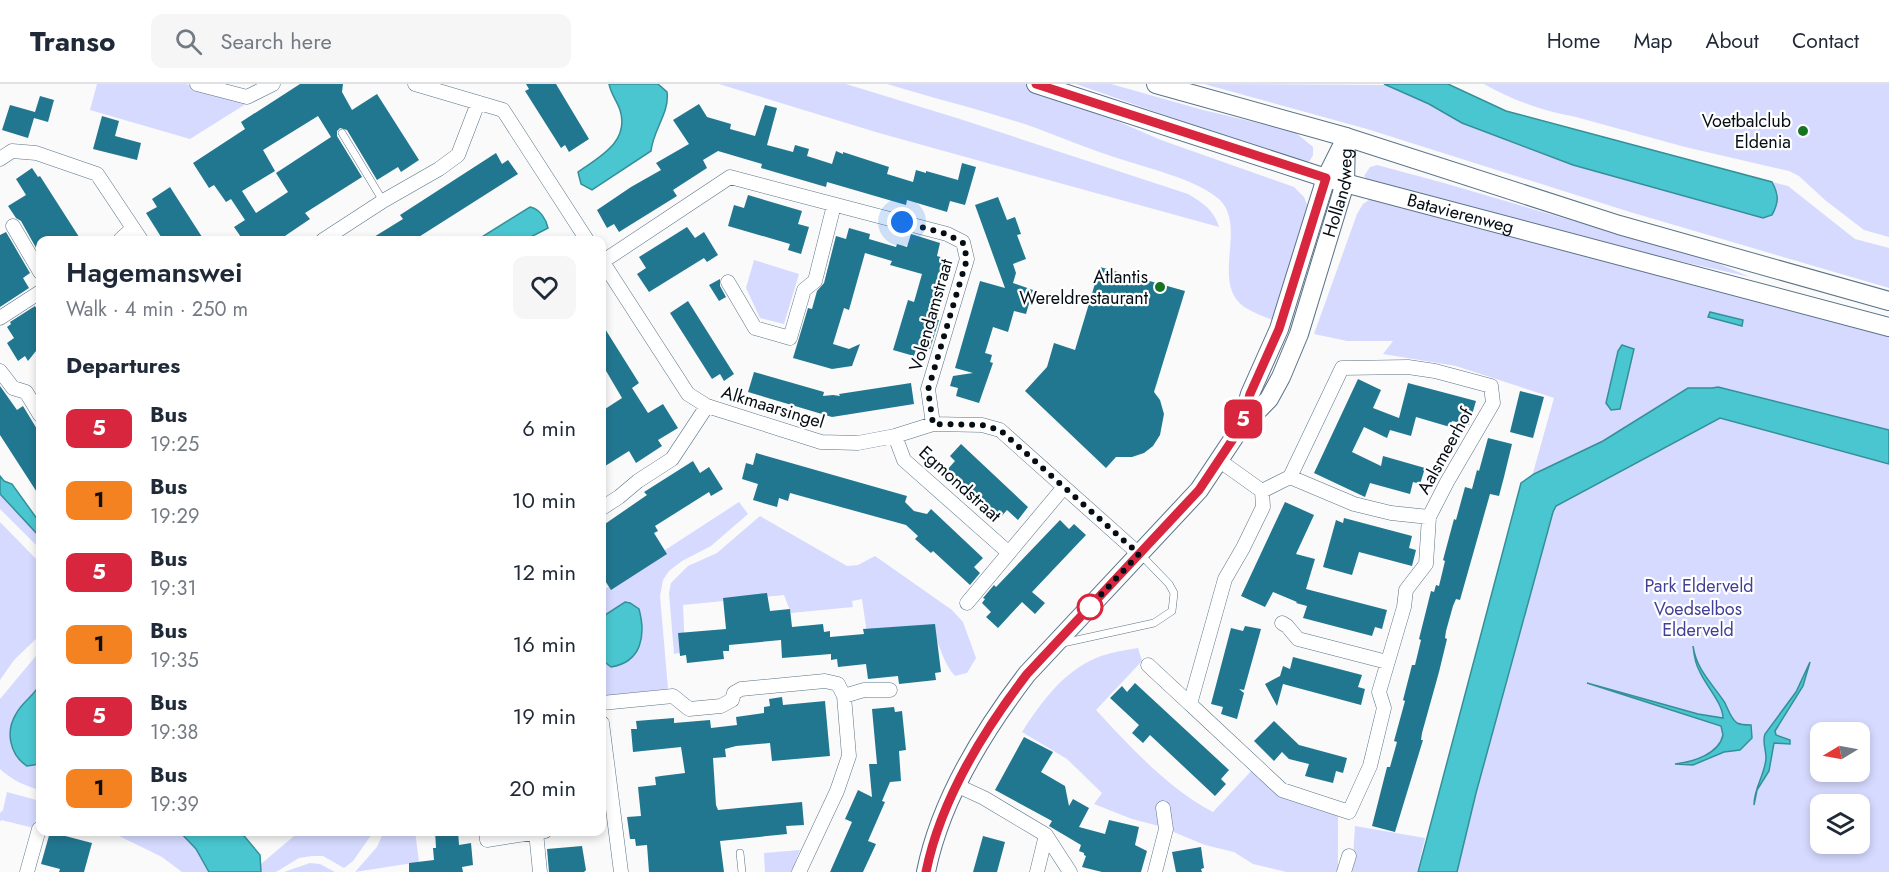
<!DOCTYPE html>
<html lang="en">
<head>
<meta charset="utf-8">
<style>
	body { margin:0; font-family:Jost,sans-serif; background:#f6f6f7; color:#1f2937; height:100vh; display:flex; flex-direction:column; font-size:22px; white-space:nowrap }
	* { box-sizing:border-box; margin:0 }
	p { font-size:20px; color:#747a83 }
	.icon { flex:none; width:33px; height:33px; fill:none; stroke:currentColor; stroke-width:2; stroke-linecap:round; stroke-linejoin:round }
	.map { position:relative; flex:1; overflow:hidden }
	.side { position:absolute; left:36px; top:152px; width:570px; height:600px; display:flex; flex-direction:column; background:#fff; border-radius:12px; box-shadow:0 3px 9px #0003 }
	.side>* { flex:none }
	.badge { padding:0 12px; border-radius:9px; font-size:21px; line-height:39px }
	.needle { width:39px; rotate:260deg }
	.buttons { position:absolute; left:1810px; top:638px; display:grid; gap:12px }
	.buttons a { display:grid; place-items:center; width:60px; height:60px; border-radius:12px; background:#fff; box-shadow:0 3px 9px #0003; font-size:30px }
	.you { position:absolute; width:30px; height:30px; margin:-15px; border:4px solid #fff; border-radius:50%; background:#1a73e8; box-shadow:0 0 0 9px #1a73e833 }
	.map>.badge { position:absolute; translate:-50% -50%; box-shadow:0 0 0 3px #fff }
	h2 { padding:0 30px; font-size:22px; line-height:54px }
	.round { display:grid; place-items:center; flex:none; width:63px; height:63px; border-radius:12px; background:#f6f6f7 }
	.summary { display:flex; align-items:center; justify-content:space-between; height:102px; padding:0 30px }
	h1 { font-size:28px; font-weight:600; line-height:45px }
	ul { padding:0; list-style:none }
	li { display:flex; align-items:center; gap:18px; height:72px; padding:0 30px }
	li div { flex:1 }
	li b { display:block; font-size:22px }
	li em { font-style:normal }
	li .badge { min-width:66px; font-weight:700; text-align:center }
	header { display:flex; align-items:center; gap:36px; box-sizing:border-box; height:84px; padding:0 30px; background:#fff; border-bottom:2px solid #e0e1e3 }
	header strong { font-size:28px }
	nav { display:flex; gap:33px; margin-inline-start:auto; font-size:21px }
	.search { width:420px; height:54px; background:#f6f6f7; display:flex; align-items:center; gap:15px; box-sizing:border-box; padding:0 21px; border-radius:12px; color:#747a83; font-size:22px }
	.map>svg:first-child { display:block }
	.green { fill:#d6daff; fill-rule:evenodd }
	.water { fill:#49c6d0; stroke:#358f98; stroke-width:1.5 }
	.building { fill:#227790; fill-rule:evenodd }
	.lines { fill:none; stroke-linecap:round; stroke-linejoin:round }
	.lane-casing { stroke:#597387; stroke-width:8 }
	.street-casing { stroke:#597387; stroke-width:15 }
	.secondary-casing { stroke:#597387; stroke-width:20 }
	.lane { stroke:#fff; stroke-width:7 }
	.street { stroke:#fff; stroke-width:14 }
	.secondary { stroke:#fff; stroke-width:18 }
	.line-casing { stroke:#fff; stroke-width:14 }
	.line { stroke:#d7263d; stroke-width:9 }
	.walk { stroke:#050e15; stroke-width:6; stroke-dasharray:0 10.8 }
	.poi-dot { fill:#167423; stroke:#fff; stroke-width:2 }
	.stop-dot { fill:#fff; stroke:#d7263d; stroke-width:3 }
	.labels { text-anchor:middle; stroke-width:4.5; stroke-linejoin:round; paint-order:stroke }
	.poi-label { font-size:18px; fill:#050e15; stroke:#fff; text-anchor:end }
	.street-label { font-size:18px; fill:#050e15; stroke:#fff }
	.park-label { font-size:18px; fill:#423f96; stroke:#fff }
</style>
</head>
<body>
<header>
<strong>Transo</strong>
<div class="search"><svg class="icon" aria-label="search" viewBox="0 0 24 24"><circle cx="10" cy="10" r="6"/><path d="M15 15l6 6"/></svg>Search here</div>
<nav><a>Home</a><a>Map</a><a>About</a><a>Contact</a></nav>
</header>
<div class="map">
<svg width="1889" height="788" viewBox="0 0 1889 788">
	<rect width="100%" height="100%" fill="#fafafa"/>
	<path class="green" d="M97 0H186L249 18 190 55 90 26Z
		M719 0H846L960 35 1188 110C1203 119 1214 126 1219 143L879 49Z
		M887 0H1027L1066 15 1161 56 1294 103 1304 113 1308 123 1275 237C1266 233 1255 230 1246 224 1207 199 1252 138 1215 112 1189 93 1147 84 1117 74 1089 65 1063 54 1036 44 987 27 936 15 887 0Z
		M1076 0H1111L1203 26 1267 41 1295 48 1313 63V71L1309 78 1270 68Z
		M1204 0 1388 1 1429 20 1462 39 1573 81 1763 134 1772 131 1778 110 1772 98 1788 102 1855 155 1889 164V204L1630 128 1367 45Z
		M1484 0H1889V153L1864 146 1825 116 1799 92 1789 87 1685 63 1576 33C1543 27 1514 17 1484 0Z
		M1377 81 1444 99 1717 179 1750 193 1639 168 1368 97 1364 92 1370 83Z
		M1372 114 1650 187 1889 253V788H1421L1554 314 1456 282 1383 270 1393 257H1347L1314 250 1357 130 1363 120ZM1821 648H1860V687H1821ZM1821 720H1860V759H1821Z
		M754 176 799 190 784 240 760 234 746 204Z
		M0 410 40 453V465L0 425Z
		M739 418 748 430 711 462 682 477 669 487 663 496 660 512 668 605 602 612V576L607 581 631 576 637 568 640 558 625 519 602 533V507Z
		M760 432 847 482 858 481 875 472 952 526 963 538 976 574 967 589 955 592C943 579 940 561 932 546L867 550 862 515 852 517 853 523 791 529 784 511 683 521 685 568 674 570 669 509 671 499 688 482 717 469Z
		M0 438 40 479V551L14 576 0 596Z
		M1138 564 1142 577 1096 626C1129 662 1170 706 1213 728L1254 684 1338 731V786L1335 788H1286L1253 780 1234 768 1205 761 1159 742 1132 735 1094 720 1102 709 1067 675 1022 648C1042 617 1065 585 1101 572 1113 568 1126 566 1138 564Z
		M40 567V600L36 609 22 621 11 652 15 671 35 682 40 680V706C25 702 12 696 0 685V615Z
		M7 708 40 717 34 744 1 736 0 738V729L3 726Z
		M1355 742 1425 754 1417 788H1352Z
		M109 747H179L196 765 209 788H182L162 773Z
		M300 747H374L353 777 344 784 323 772H312L299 774 276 788H261V780Z
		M384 747H415L419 778 355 788 377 763Z
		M800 766 791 788H765L764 769Z
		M310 779 320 780 335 788H284Z"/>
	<path class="water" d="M609 0H658L667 8C670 28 653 46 651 67L592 106 581 100 578 88C599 73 630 58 620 26 617 17 611 10 609 0Z
		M1384 0H1448L1506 27 1772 98C1779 111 1779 118 1772 131L1763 134 1573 81 1462 39 1429 20Z
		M530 123C540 125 546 135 548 144L525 156H477Z
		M1710 228 1743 236 1742 242 1708 233Z
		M1622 261 1634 265 1620 325 1611 326 1606 319 1618 267Z
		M1718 303 1889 346V380L1720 334 1556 422 1553 428 1476 709 1457 788H1418L1521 399 1534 390 1603 357 1688 304H1712Z
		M0 392 4 397 12 400 40 439V453L0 410Z
		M625 518 630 519 639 525C646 551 642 578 611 583L602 576V533Z
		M1693 562C1697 587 1712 599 1725 619 1728 625 1731 635 1737 639 1741 641 1746 641 1751 641L1752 654 1740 666 1724 668 1693 681 1675 680C1693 678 1719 670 1723 651L1721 642 1587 599 1698 630 1723 634C1723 619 1705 601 1699 586 1695 579 1694 571 1693 562Z
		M1810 578 1803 602 1775 647 1776 651 1790 656V660L1774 659 1769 687 1757 706 1754 721C1754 703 1765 691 1766 674 1766 665 1762 658 1765 650L1796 608Z
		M40 600V680L27 682C10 671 5 648 16 630 22 618 34 612 40 600Z
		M179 747H240L260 771 261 788H209L196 765Z"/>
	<path class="building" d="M300 0H343L342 8 352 26 377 10 419 76 401 88 398 83 377 96 347 46 340 44 337 47V52L362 93 305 129 310 135 279 156H243L234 143 245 136 231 115 226 118 214 101 209 104 193 79 245 45 241 38ZM318 32 331 53 276 89 288 108 256 129 242 107 275 87 263 66Z
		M526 0H556L589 55 569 68 565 61 561 64 525 7 529 5Z
		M40 12 54 16 48 38 34 34 28 54 2 46 10 21 35 28Z
		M699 20 707 33 731 40 730 45 755 52 765 21 777 24 767 61 793 68 795 61 809 65 807 72 832 80 836 67 843 70V68L889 83 887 90 913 98 916 86 926 89V87L958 96 962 79 976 83 965 121 950 117 947 128 907 116 906 121 827 98 826 103 761 84 762 80 718 67 703 76 707 84 673 106 677 112 619 148 614 140 607 144 597 126 631 103 661 86 656 79 689 60 673 36Z
		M102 32 119 37 115 52 141 59 137 76 93 65Z
		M496 69 502 80 508 76 518 90 414 156H369L403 135 400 131Z
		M32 84 38 93 40 92 81 156H40V171L21 137 16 134 8 122 26 111 16 95Z
		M170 103 177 114 204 156H163L146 129 157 123 152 115Z
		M748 111 802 127 798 140 809 143 801 170 788 166 790 160 728 142 734 121 744 124Z
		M998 113 1007 136 1015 133 1021 150 1017 151 1026 175 1013 180 1016 189 1013 199 1033 206 1026 230 1014 227 1008 248 993 243 985 269 992 271 990 278 993 279 979 319 956 312 958 304 950 302 953 292 973 289 955 284 980 197 1005 204 975 121Z
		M687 143 695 154 704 148 718 171 707 178 704 174 649 208 637 190 646 184 639 173Z
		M849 144 870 150 869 155 896 163 897 160 907 163 911 150 940 159 937 172 947 175 932 234 939 236 930 265 917 262 914 272 893 266 908 216 914 218 922 190 890 181 892 177 865 169 849 226 844 224 833 260 849 265 860 260 852 282 832 285 793 274 808 224 812 225 817 207 824 199 836 152 846 155Z
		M6 148 30 189 23 194 29 204 0 223V151Z
		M1100 183 1185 207 1154 308 1160 316 1164 330 1160 351 1153 362 1144 369 1132 373H1116L1106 384 1025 307 1047 283 1054 259 1075 266Z
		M720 195V202L726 213 719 217 709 201Z
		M688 217 734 290 724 297 720 290 712 295 670 229Z
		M35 222 40 231V262L28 277 25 272 18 277 7 259 14 254 7 243 11 240 10 238Z
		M602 240 639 299 632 304 648 329 663 320 678 344 658 356 662 362 636 379 629 367 602 384V327L622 314 602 280Z
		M754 288 824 308 823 312 833 311 840 312 839 310 911 299 914 320 832 333 748 308Z
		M1358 295 1381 306 1373 324 1399 334 1408 299 1476 317 1469 341 1452 337 1450 343 1416 333 1411 352 1390 346 1387 354 1364 343 1352 368 1381 382 1383 372 1425 384 1420 400 1413 398 1410 410 1370 399 1365 413 1314 389Z
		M0 302 17 326 23 322 40 350V413L0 351Z
		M1520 307 1544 313 1533 354 1510 348Z
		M1488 354 1512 360 1504 393 1499 412 1490 410 1460 516 1456 515 1453 522 1446 547 1445 554 1447 555 1439 588 1422 649 1421 656H1423L1395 748 1372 742 1387 683H1390L1397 658 1394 657 1405 617 1403 616 1412 581H1415L1421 556 1419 555 1431 507 1434 508 1436 501 1439 502 1445 477 1443 476 1454 435 1456 436 1465 403 1472 405 1477 386 1479 387Z
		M961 360 1028 423 1018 436 1007 426 999 435 947 386 955 377 950 372Z
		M756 369 907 412 905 418 914 427 927 430 931 425 983 474 974 483 980 489 970 501 933 467 931 469 915 455 918 452 906 441 790 409 788 417 779 414 777 423 753 416 758 400 742 395 746 379 753 381Z
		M693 377 700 389 709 383 723 405 711 412 709 408 655 442 658 447 654 449 667 470 611 506 602 492V442L647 411 644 408Z
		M1285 418 1314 431 1296 470 1315 475 1306 505 1387 526 1382 545 1375 543 1372 552 1303 534 1307 522 1296 519 1297 518 1273 508 1265 523 1241 512Z
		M1344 434 1412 452 1409 464 1416 466 1412 482 1359 468 1352 491 1323 483 1336 436 1343 439Z
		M1060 436 1069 445 1074 440 1086 451 1032 508 1045 519 1035 530 1022 518 998 544 986 533 991 528 982 519 985 515 983 514 994 501 996 503Z
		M767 509 770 527 790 525 792 543 823 540 824 548 830 547V553L864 550 863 545 935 540 941 588 935 589 936 596 899 600 898 592 868 595 866 580 838 583 837 575 831 576V570L782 574 781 556 729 561V567H723L724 575 687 579 686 571 680 572 678 549 726 545 723 514Z
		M1245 542 1261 545 1244 606 1239 605 1244 609 1237 635 1221 630 1223 623 1211 620 1231 544 1243 547Z
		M1293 573 1362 591 1358 603 1365 605 1361 621 1283 600 1277 622 1265 600 1280 592 1283 582 1290 585Z
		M1135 599 1229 686 1221 695 1226 700 1215 712 1150 651 1143 659 1132 649 1139 641 1110 614 1122 602 1127 608Z
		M782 613 783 621 825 617 830 672 772 677 770 659 736 662 725 665 726 673 713 674 716 721 718 726 802 718 804 741 786 742 787 750 720 757 724 788H649L647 761 636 762 635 755H630L627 733 641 732 638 703 656 701 655 693 661 692 685 689 681 663 633 668 631 645H637L636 637 674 634V639L710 636 711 644 737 641 736 633 764 629V623L770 622 769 615Z
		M894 623 895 628 902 627 906 666 899 667 901 697 890 698 882 717 885 718 868 757 876 760 863 788H830L852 738 845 735 858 706 872 713 869 680H877L872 625Z
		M1274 637 1299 661 1347 674 1343 689 1336 687 1333 699 1305 692 1309 680 1289 675 1282 668 1274 677 1254 657Z
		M1024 653 1053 668 1041 688 1065 702 1069 722 1073 715 1089 724 1079 743 1105 750 1109 736 1139 743 1135 761 1147 767 1141 788H1102L1082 783 1086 772 1084 771V769L1079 767 1081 761 1049 742 1052 737 995 706Z
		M435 747H458L459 761 471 759 473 781 462 783 463 788H409V779L434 776 433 764H436Z
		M50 748 92 759 84 788H59L60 785 41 780Z
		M983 752 1005 758 997 788H973Z
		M582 762 586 786 584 788H549L547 765Z
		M1201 763 1204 784 1201 785 1202 788H1176L1172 768Z"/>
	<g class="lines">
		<g class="lane-casing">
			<path id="lane" d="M342 49 383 117
				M1063 559 1154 539 1172 527 1174 509 1169 500 1141 471
				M740 769 742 788"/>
		</g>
		<g class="street-casing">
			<path id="street" d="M197 0 247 13 273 0
				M415 0 503 26 587 156
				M0 75 12 67 36 69 97 90 141 156
				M13 142 40 188
				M120 156 133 144
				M323 156 383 117 439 85 458 71 478 19
				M602 177 688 310 707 322 821 358 858 359 895 352 933 340 982 341 1000 346 1139 470
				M602 178 730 93 947 150 963 158 967 175 928 305 933 340
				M728 198 755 244 790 254 804 206 815 197 834 121
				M0 234 40 208
				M0 287 13 304 26 308 40 331
				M895 352 904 376 1009 469
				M1220 377 1262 407 1263 423 1243 464 1225 495 1190 620 1282 706 1349 728 1370 682 1384 624 1379 608 1404 523 1406 506 1426 480 1429 433 1447 398 1493 319 1491 302 1435 287 1408 283 1342 284 1290 393 1262 407
				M1290 393 1354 420 1391 429 1429 433
				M602 424 619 413 638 397 672 375 707 322
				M967 519 1064 403
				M1282 539 1287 542 1298 555 1387 578
				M1148 581 1190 620
				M844 612 864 606H890
				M602 619 673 612 689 625 721 622 732 616 734 609 741 605 825 597 838 600 844 612 849 672 837 707 799 788
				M602 639 621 788
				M958 702 984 714 1046 751
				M486 747 487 756 545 747
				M536 748 540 788
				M27 788 39 745
				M1037 788 1046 751 1070 788
				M1155 788 1166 745 1163 724
				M1344 788 1349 772"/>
		</g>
		<g class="secondary-casing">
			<g id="secondary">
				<path id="s1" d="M1036 0 1326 94 1889 243"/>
				<path d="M1156 0 1346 53 1619 141 1889 217"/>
				<path d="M1241 341 1250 310 1279 245 1326 94 1344 58"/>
				<path id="s2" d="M926 788C940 718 984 646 1027 590L1199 406 1241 343 1269 315 1281 293 1299 250 1345 99 1346 53"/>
			</g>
		</g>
		<use href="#lane" class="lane"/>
		<use href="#street" class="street"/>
		<use href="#secondary" class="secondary"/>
	</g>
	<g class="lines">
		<g class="line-casing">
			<path id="line" d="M926 788C940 718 984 646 1027 590L1199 406 1241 343 1250 310 1279 245 1326 94 1036 0"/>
		</g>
		<use href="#line" class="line"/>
		<path class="walk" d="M902 138 947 150 963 159 967 175 928 306 933 340 982 341 1000 346 1139 470 1083 530 1090 523"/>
	</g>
	<g class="poi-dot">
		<circle cx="1803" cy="47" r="6"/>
		<circle cx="1160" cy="203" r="6"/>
	</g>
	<circle class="stop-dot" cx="1090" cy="523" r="12"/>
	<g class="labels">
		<g class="poi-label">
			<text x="1791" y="43">Voetbalclub<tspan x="1791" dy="21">Eldenia</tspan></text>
			<text x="1148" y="199">Atlantis<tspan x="1148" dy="21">Wereldrestaurant</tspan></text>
		</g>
		<g class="street-label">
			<text dy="6" stroke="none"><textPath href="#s2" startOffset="810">Hollandweg</textPath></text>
			<text dy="6" stroke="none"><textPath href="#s1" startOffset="444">Batavierenweg</textPath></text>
			<text transform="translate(931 231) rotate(-74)" y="6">Volendamstraat</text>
			<text transform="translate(773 323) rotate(17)" y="6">Alkmaarsingel</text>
			<text transform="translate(1445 367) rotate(-61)" y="6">Aalsmeerhof</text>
			<text transform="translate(960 400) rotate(42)" y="6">Egmondstraat</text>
		</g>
		<g class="park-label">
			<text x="1699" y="508">Park Elderveld</text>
			<text x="1698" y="531">Voedselbos<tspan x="1698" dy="21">Elderveld</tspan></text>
		</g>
	</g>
</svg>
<div class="buttons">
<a><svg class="needle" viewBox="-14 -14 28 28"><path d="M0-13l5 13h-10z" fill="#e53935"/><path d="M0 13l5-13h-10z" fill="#747a83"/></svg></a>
<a><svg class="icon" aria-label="layers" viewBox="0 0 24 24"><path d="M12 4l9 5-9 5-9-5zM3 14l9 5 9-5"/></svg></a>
</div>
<div class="you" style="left:902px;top:138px"></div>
<b class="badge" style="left:1243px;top:335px;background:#d7263d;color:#fff">5</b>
<section class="side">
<div class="summary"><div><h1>Hagemanswei</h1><p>Walk · 4 min · 250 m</p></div><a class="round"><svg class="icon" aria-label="heart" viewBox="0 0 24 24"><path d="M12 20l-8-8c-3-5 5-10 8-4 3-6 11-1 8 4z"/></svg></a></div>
<h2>Departures</h2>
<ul>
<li><span class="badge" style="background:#d7263d;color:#fff">5</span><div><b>Bus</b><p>19:25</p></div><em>6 min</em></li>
<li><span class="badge" style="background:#f58220;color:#111">1</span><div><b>Bus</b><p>19:29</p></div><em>10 min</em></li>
<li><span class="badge" style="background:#d7263d;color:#fff">5</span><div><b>Bus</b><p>19:31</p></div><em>12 min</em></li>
<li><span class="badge" style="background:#f58220;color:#111">1</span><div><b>Bus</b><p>19:35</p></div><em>16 min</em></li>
<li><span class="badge" style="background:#d7263d;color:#fff">5</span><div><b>Bus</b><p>19:38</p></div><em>19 min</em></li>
<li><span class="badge" style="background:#f58220;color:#111">1</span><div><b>Bus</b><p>19:39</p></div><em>20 min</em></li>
</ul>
</section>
</div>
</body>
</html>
